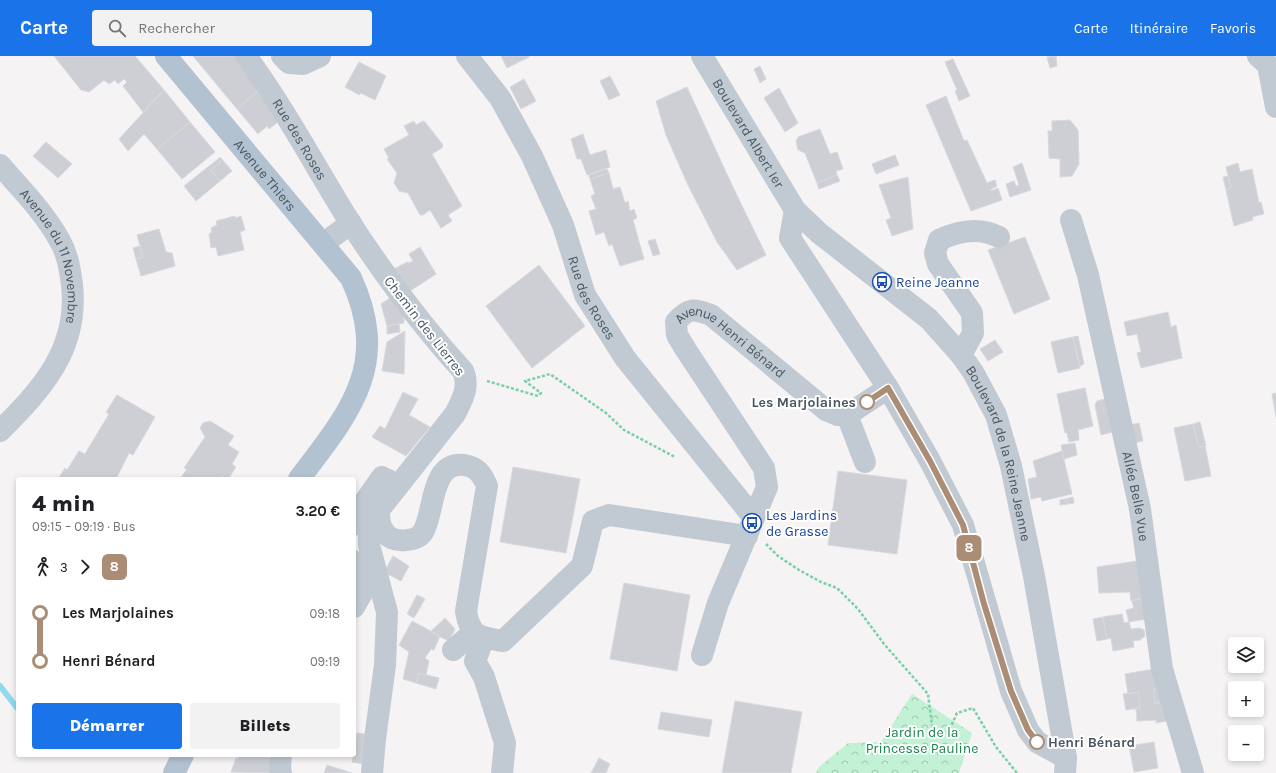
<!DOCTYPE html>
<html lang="fr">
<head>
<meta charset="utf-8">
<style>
	body { margin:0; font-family:Karla,sans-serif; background:#f2f2f2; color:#202124; height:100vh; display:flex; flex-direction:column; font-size:15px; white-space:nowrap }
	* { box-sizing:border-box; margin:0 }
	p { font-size:13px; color:#757577 }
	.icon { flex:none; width:22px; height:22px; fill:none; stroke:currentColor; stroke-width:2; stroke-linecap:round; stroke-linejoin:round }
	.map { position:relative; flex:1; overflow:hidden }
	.drawer { position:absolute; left:16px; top:421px; width:340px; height:280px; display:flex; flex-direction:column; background:#fff; border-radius:4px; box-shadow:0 2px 6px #0003 }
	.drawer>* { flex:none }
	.badge { padding:0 8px; border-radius:6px; font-size:14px; line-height:26px }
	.fabs { position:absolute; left:1228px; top:581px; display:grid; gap:8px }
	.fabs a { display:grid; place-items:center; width:36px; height:36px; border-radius:4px; background:#fff; box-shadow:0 2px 6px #0003; font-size:20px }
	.map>.badge { position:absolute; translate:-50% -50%; box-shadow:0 0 0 2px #fff }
	.legs { display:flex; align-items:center; gap:6px; height:44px; padding:0 16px; font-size:13px }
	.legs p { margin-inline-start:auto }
	.headline { display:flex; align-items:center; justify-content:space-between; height:68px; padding:0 16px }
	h1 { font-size:22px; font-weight:800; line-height:30px }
	.primary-button { display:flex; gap:8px; margin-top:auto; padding:8px 16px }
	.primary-button a { flex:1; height:46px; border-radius:4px; background:#1a73e8; color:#fff; font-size:16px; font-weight:800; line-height:46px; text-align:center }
	.primary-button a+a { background:#f2f2f2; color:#202124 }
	ul { padding:0 16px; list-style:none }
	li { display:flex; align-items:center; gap:14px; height:48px; font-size:15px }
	li i { display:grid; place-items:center; width:6px; height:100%; margin:0 5px; background:currentColor }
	li i::after { content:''; width:10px; height:10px; margin:-5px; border:3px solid; border-radius:50%; background:#fff }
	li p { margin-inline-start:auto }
	li:first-child i { background:linear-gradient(#0000 50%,currentColor 0) }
	li:last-child i { background:linear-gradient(currentColor 50%,#0000 0) }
	header { display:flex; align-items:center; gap:24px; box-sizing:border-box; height:56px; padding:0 20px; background:#1a73e8; color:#fff }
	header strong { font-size:19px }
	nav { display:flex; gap:22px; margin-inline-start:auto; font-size:14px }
	.search { width:280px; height:36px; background:#f2f2f2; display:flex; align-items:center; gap:10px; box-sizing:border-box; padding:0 14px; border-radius:4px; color:#757577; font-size:15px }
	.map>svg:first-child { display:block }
	.park { fill:url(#park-crowns) }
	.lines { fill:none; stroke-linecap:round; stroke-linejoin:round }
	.stream { stroke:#90daee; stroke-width:6 }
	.building { fill:#cdcfd5; stroke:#d7d9de }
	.path { stroke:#7ad0a6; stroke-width:2.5; stroke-dasharray:3 2; stroke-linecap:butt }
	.minor { stroke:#c1cad2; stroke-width:22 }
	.major { stroke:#b3c2d1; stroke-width:22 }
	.line-1-casing { stroke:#fff; stroke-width:9 }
	.line-1 { stroke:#ab8d75; stroke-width:6 }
	.stop-1-dot { fill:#fff; stroke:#ab8d75; stroke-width:2 }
	.labels { text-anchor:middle; stroke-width:4; stroke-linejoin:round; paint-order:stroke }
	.street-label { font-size:14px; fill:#4a5661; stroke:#fff }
	.transit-label { font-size:14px; fill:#164399; stroke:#fff; text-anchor:start }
	.stop-label { font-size:14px; font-weight:bold; fill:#4a5661; stroke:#fff; text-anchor:end }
	.park-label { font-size:14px; fill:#17864f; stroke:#fff }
</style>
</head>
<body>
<header>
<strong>Carte</strong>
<div class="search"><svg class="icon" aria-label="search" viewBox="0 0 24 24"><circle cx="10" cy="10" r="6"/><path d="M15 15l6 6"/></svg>Rechercher</div>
<nav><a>Carte</a><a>Itinéraire</a><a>Favoris</a></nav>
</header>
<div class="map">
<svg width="1276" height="717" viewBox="0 0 1276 717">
	<defs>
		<pattern id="park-crowns" width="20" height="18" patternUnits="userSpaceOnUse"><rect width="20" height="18" fill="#c3f1d5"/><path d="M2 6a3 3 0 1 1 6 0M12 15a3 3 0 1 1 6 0" fill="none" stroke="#a0c6b0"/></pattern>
	</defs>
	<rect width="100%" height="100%" fill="#f5f3f3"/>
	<path class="park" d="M912 638 972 677 959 717H816L819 711 848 687 881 686Z"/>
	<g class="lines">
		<path class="stream" d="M0 630 18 653"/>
	</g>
	<path class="building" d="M54 0H135L164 34 143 56 123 30 127 26 124 23 118 28 115 24 109 28 104 24 89 36 81 34Z
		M193 0H237L262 31 237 53Z
		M501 0H529V1L507 12Z
		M1056 0 1057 10 1050 12 1047 1Z
		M953 3 970 40 959 45 955 35 957 34 945 6Z
		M359 6 386 20 375 44 361 37 359 39 345 31Z
		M760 10 766 23 760 27 754 13Z
		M610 20 620 39 609 44 600 25Z
		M524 23 536 45 521 53 510 31Z
		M262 31 283 62 269 73 267 70 258 78 237 53Z
		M687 31 731 127 766 199 737 214 717 186 687 127 666 79 656 45Z
		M779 32 798 67 785 76 764 42Z
		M164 34 190 66 157 93 144 78 128 95 119 83Z
		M946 40 964 85 967 84 987 127 995 124 997 130 990 134 991 135 998 132 1002 144 971 155 926 49Z
		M1070 64 1078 74 1079 108 1072 120 1060 121V103L1049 102 1048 75H1052V65Z
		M414 65 416 69 423 65 425 66 443 89 442 92 432 98 462 150 448 159 452 165 441 172 430 154 423 159H420L408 137 399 135 394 127 397 117 387 103 389 102 384 93 409 79 404 70Z
		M190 66 215 96 182 123 157 93Z
		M820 73 830 98 837 96 843 113 836 115 837 119 817 127 805 97 798 94 796 85 798 81Z
		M583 78 590 99 606 94 610 111 587 119 581 103H577L571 83Z
		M46 86 72 108 58 122 33 100Z
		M895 99 899 109 876 118 872 108Z
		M220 101 232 115 220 125 211 114 221 106 218 103Z
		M218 103 221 106 211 114 220 125 196 145 184 130Z
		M1022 107 1031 134 1010 141 1006 128 1014 125 1016 130 1019 129 1013 111Z
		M1238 107 1240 116 1252 113 1259 147 1261 146 1264 158 1252 161 1253 164 1234 170 1226 134 1231 132 1226 111Z
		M607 113 609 117 590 123 589 119Z
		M609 117 613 133 620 131 625 147 628 145 630 155 634 153 637 162 633 164 644 203 620 210 612 188 609 190 604 176 596 179 589 155 596 153 591 140 595 138 590 123Z
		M837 119 840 125 819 133 817 127Z
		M1228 120 1231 132 1226 134 1223 121Z
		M908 121 913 173 892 180 886 164 891 162 879 129Z
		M235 160 236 162 241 160 245 174 240 176 244 194 218 200 216 191 211 192 209 178 212 176 211 172 217 169 216 165Z
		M159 173 166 196 172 197 175 210 141 220 136 203 143 201 137 179Z
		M1025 181 1050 243 1014 258 988 194Z
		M655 183 660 198 653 200 648 185Z
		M140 190 143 201 136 203 133 192Z
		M420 191 436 218 407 237 394 213 407 206 409 207 413 205 409 198Z
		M539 209 585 270 532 312 486 250Z
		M390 242H394L397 254 401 253 404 259V267L387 270 381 248Z
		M1168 256 1171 271 1176 269 1182 302 1141 312 1137 297 1141 296 1137 278 1127 280 1124 266Z
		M399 268 400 276 387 278V270Z
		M405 275 404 318 382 315 387 286Z
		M1078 280 1084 308 1080 310 1073 281Z
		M1073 281 1080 312 1058 317 1051 286Z
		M995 284 1003 296 988 305 980 293Z
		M1085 332 1093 370 1078 374 1079 384 1069 386 1067 377H1065L1057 338Z
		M403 336 418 343 409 359 430 371 406 400 372 381 380 370 385 373Z
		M1276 337V361L1272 338Z
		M117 339 155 361 133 399 129 397 116 423H58L65 412 67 414 79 395 85 398 109 358 106 356Z
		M1105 343 1112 376 1101 379 1095 349 1097 345Z
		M210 365 234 380 228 389 239 396 232 408 236 411 228 423 221 420 220 423H180L187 413 184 412 205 381 200 372 203 367Z
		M1200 366 1206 390 1199 391 1193 368Z
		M1139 367 1143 385 1134 387 1130 369Z
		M1193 368 1199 391 1205 390 1211 420 1185 425 1174 372Z
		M1075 387 1077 399 1064 403 1061 389Z
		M1062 395 1072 438 1042 445 1041 441 1031 443 1028 423 1037 421 1033 405Z
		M513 411 580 423 566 497 500 486Z
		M838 415 907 424 897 498 828 489Z
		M1073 441 1074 447 1068 448 1065 443Z
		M1065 443 1068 448 1060 449V444Z
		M393 500 409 510 401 525 384 516Z
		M1137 505 1143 542 1131 545 1130 536 1099 537 1097 511Z
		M624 527 690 539 677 615 610 603Z
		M417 539 425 543 414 562 407 558Z
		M1143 542 1146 563 1129 566 1126 554 1134 552 1132 545Z
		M1122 558 1124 567 1129 566 1131 573 1140 572 1144 574 1145 580 1140 584 1133 585 1134 591 1113 595 1111 582 1107 583 1103 561Z
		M1103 561 1107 583 1097 585 1093 563Z
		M445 562 455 573 449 585 430 576Z
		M412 565 440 580 434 594 431 593 425 602 429 605 426 619 419 617 416 627 403 623 409 596 399 589Z
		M1154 613 1159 632 1154 633 1155 648 1162 646 1167 665 1156 667V664L1137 665 1136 653 1140 652 1138 636 1128 638 1125 618Z
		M419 617 439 622 436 633 416 627Z
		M1159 632 1162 646 1155 648 1154 633Z
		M1138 636 1140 652 1126 654 1123 638Z
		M735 645 802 656 791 717H722Z
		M661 656 712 664 709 681 658 673Z
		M357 677 368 678 363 708 352 706Z
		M1154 686 1158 712 1134 716 1129 690Z
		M239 699H268L267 701 276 705 278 717 231 716 236 702 238 703Z
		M599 702 610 708 606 717H591Z
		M327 709 352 717H324Z"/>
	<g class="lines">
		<path class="path" d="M487 325 538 340 541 337 525 325 550 318 606 357 624 374 675 401
			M766 488 778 500 799 514 821 526 837 532 858 553 884 588 928 638 932 669 937 678 949 675 957 657 973 652 996 691 1017 717"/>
		<g class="minor">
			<path id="s1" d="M246 0C285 53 316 112 351 168 385 220 421 269 463 315 470 331 462 344 455 358L379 454 369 478V489L387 556 385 609 375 683 372 717"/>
			<path d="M282 0 289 7 303 8 320 0"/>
			<path id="s2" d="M467 0 500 42 532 100 563 169 585 239 625 302 754 462"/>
			<path id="s3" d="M702 0 795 154 819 177 929 263 961 299 973 316 996 359 1011 410 1034 520 1066 702 1065 717"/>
			<path d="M1258 0 1268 9 1276 51"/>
			<path id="s4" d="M0 109C21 133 45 157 60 185 68 199 70 214 72 229 79 293 42 333 0 375"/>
			<path d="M795 154 790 182 888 332 930 405 963 469 1011 635 1028 674 1037 686 1066 702"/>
			<path id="s5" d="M1071 164 1088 219 1140 453 1162 613 1193 717"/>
			<path d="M323 188 351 167"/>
			<path d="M961 299 973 277 972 257 938 208 935 197 939 184C958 175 980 171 999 181"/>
			<path d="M847 359 865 406"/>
			<path d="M379 454C379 462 379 470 385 477 393 487 416 487 423 476 435 456 430 405 464 409 477 411 482 418 487 430L466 555C470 581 480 581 503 585L582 510 593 465 609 459 747 480"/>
			<path d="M354 469 358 455 382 421 398 429"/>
			<path d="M354 505 362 537 354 551"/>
			<path d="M484 582 475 605 484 621 505 687 502 717"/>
			<path d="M453 594 473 577"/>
			<path id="s6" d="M702 599 718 547 767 431 764 412 686 294 677 279 676 266C689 251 694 253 711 259L826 354 838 359H847L888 332"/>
			<path d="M281 699 280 712 281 717"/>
		</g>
		<g class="major">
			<path id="s7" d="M166 0 351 222C391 309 350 356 299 423"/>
			<path d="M174 717 183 699"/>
		</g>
	</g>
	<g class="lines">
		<g class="line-1-casing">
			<path id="line-1" d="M867 346 888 332 930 405 963 469 984 548 1011 635 1028 674 1037 686"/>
		</g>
		<use href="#line-1" class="line-1"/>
	</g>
	<defs>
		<g id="bus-ring" transform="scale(1)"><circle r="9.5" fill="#fff" stroke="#1a4fb4" stroke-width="1.5"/><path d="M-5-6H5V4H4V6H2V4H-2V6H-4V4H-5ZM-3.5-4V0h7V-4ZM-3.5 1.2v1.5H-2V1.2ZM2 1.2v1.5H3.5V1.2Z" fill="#1a4fb4"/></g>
	</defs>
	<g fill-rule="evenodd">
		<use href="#bus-ring" x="882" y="226"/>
		<use href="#bus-ring" x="752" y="467"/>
	</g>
	<g class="stop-1-dot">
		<circle cx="867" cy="346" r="7"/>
		<circle cx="1037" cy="686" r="7"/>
	</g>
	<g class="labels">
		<g class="street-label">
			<text dy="5" stroke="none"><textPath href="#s3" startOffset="90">Boulevard Albert Ier</textPath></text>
			<text dy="5" stroke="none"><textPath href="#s1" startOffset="99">Rue des Roses</textPath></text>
			<text dy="5" stroke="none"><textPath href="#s7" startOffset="155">Avenue Thiers</textPath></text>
			<text dy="5" stroke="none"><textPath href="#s4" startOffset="108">Avenue du 11 Novembre</textPath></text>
			<text dy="5" stroke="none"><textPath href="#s2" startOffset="274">Rue des Roses</textPath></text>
			<text transform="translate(425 270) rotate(52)" y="5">Chemin des Lierres</text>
			<text dy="5" stroke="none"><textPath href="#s6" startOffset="439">Avenue Henri Bénard</textPath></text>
			<text dy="5" stroke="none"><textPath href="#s3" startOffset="508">Boulevard de la Reine Jeanne</textPath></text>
			<text dy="5" stroke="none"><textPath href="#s5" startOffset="284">Allée Belle Vue</textPath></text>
		</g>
		<g class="transit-label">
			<text x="896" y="231">Reine Jeanne</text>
			<text x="766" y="464">Les Jardins<tspan x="766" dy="16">de Grasse</tspan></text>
		</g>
		<g class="stop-label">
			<text x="856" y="351">Les Marjolaines</text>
			<text x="1048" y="691" text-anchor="start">Henri Bénard</text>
		</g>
		<g class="park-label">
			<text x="922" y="681">Jardin de la<tspan x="922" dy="16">Princesse Pauline</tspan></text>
		</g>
	</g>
</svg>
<div class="fabs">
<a><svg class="icon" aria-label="layers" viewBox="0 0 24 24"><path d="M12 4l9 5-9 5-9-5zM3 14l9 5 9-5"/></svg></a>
<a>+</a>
<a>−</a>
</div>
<b class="badge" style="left:969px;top:492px;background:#ab8d75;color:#fff">8</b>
<section class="drawer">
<div class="headline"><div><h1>4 min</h1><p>09:15 – 09:19 · Bus</p></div><b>3.20 €</b></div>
<div class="legs"><svg class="icon" aria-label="walk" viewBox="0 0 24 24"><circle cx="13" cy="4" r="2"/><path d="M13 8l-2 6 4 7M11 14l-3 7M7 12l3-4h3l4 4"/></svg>3<svg class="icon" aria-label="forward" viewBox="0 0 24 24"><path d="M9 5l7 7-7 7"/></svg><b class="badge" style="background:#ab8d75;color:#fff">8</b></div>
<ul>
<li><i style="color:#ab8d75"></i><b>Les Marjolaines</b><p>09:18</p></li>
<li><i style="color:#ab8d75"></i><b>Henri Bénard</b><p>09:19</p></li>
</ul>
<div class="primary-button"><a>Démarrer</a><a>Billets</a></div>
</section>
</div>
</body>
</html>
